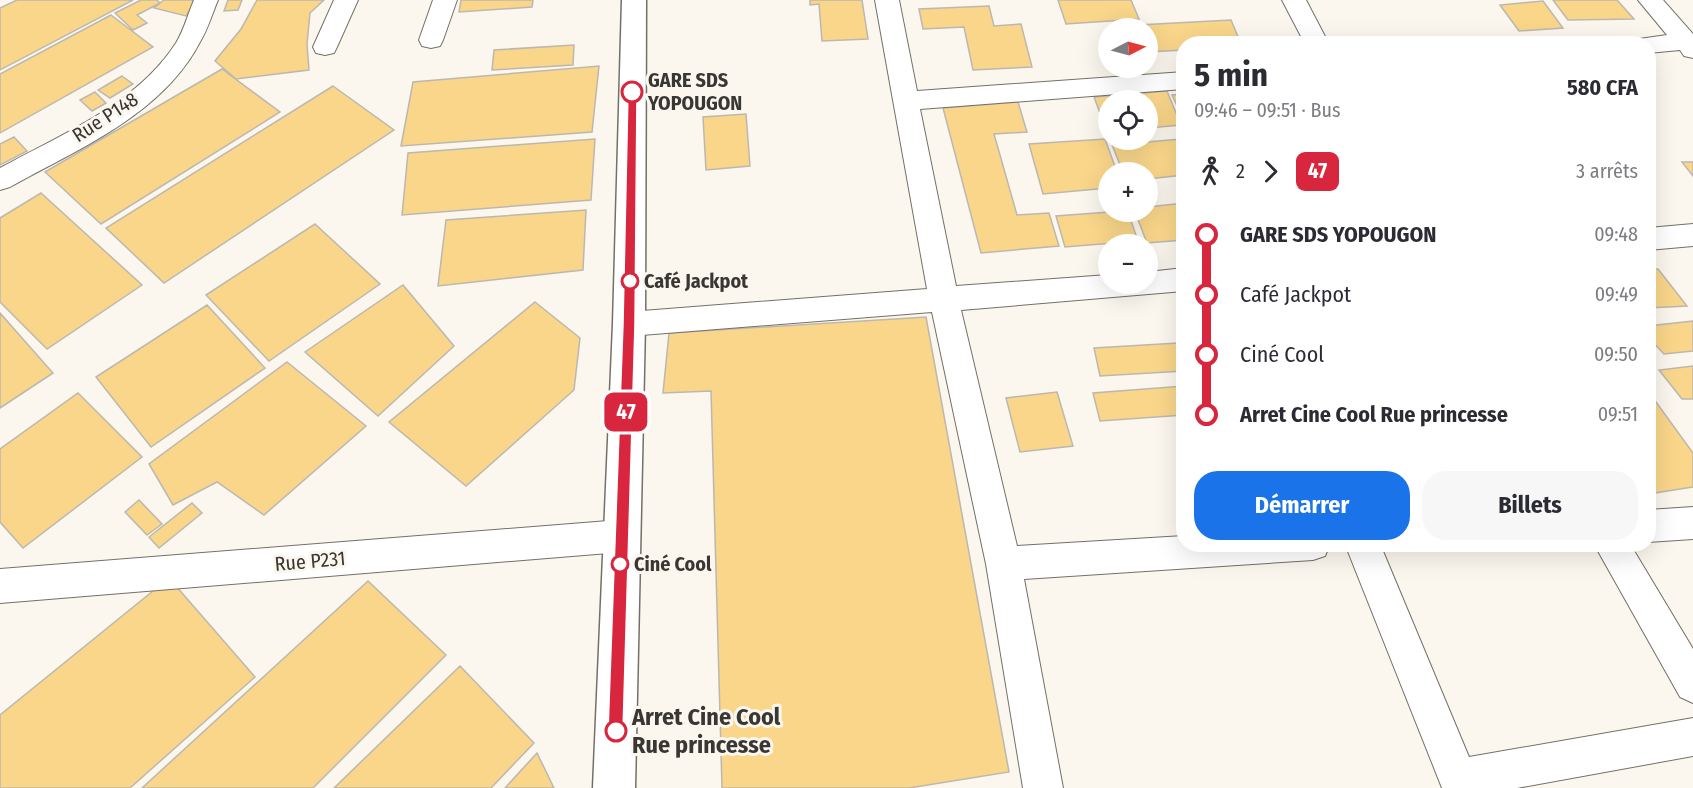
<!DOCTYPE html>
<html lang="fr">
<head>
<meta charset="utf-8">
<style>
	body { margin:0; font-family:"Fira Sans Condensed",sans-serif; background:#f7f7f7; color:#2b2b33; height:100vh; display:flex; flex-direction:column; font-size:22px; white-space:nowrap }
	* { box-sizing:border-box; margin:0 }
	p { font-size:20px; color:#7c7c81 }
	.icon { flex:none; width:33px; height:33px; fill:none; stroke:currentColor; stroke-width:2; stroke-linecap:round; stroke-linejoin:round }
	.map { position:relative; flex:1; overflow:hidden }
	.panel { position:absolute; left:1176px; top:36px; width:480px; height:516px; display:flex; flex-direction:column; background:#fff; border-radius:24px; box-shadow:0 6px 24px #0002 }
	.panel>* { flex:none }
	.badge { padding:0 12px; border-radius:9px; font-size:21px; line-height:39px }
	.needle { width:39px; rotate:84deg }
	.tools { position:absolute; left:1098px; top:18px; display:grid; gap:12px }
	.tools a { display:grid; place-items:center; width:60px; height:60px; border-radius:50%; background:#fff; box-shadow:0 6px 24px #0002; font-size:30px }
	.map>.badge { position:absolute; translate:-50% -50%; box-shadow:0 0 0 3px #fff }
	.legs { display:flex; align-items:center; gap:9px; height:66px; padding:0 18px; font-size:20px }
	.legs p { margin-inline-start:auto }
	.summary { display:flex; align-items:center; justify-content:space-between; height:102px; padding:0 18px }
	h1 { font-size:33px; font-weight:700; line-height:45px }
	.button { display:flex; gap:12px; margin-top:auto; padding:12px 18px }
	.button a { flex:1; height:69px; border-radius:24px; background:#1a73e8; color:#fff; font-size:24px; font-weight:700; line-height:69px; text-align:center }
	.button a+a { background:#f7f7f7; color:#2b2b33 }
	ul { padding:0 18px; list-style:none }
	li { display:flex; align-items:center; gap:21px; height:60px; font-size:22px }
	li i { display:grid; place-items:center; width:9px; height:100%; margin:0 8px; background:currentColor }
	li i::after { content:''; width:15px; height:15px; margin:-8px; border:4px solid; border-radius:50%; background:#fff }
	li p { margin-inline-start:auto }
	li:first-child i { background:linear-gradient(#0000 50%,currentColor 0) }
	li:last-child i { background:linear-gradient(currentColor 50%,#0000 0) }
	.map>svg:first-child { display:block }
	.building { fill:#f9d68a; stroke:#bcb8af; stroke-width:1.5 }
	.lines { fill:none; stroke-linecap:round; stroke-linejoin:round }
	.minor-casing { stroke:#747068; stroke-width:2 }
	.tertiary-casing { stroke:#747068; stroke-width:3 }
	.minor { fill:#fff; fill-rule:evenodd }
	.tertiary { fill:#fff; fill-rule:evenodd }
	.line-1 { fill:#d7263d; stroke:#fff; stroke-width:1.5 }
	.stop-1-dot { fill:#fff; stroke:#d7263d; stroke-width:3 }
	.labels { text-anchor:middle; stroke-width:6; stroke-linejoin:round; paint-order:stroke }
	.stop-label { font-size:20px; font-weight:bold; fill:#393734; stroke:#fbf7ee; text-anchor:start }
	.street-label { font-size:20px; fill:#393734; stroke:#fbf7ee }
	.near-stop-label { font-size:24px; font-weight:bold; fill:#393734; stroke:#fbf7ee; text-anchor:start }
</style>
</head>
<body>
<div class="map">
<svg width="1693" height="788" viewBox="0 0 1693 788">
	<rect width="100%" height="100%" fill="#fbf7ee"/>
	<path class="building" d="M17 0H133L0 70V8Z
		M141 0H157L160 3 137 15 147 23 133 30 115 13Z
		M164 0H195L186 16 154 8Z
		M228 0H242L238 10 224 11Z
		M257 0H324L310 13 307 44 309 70 236 79 215 61 241 29Z
		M461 0H533L532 7 459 12Z
		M810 0H862L868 39 822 41 819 4 810 5Z
		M1058 0H1131L1139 19 1066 24Z
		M1553 0H1617L1634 19 1568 20Z
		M1543 1 1563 28 1519 31 1500 5Z
		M989 6 994 26 1021 24 1032 67 973 70 964 27 923 29 919 9Z
		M111 15 153 47 0 133V74Z
		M1231 20 1241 44H1184V50L1148 52V28H1139L1138 25Z
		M574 45 573 65 492 70 494 50Z
		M599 66 592 132 401 146 413 82Z
		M222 69 280 112 101 224 45 172Z
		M122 76 133 84 110 98 98 90Z
		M333 86 394 130 164 283 106 228Z
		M1167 91 1181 125 1148 128V100H1108L1107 132 1094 97Z
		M95 92 106 103 92 111 80 100Z
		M1184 94V121L1172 95Z
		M1018 102 1027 132 994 134 1017 215 1049 213 1059 246 981 253 943 108Z
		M746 114 750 166 706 170 703 117Z
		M14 137 27 151 0 165V144Z
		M595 139 591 200 402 215 408 153Z
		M1105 139 1117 172H1108V188L1043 194 1029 144Z
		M1181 139 1184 143V175L1148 179V172H1123L1112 145Z
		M1682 162H1693V176Z
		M41 193 142 285 47 349 0 302V218Z
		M1184 203V240L1147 243 1135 212H1148V207Z
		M586 210 583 270 438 286 446 220Z
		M1109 212H1128L1138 241 1065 247 1056 216Z
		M315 224 380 284 269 361 206 295Z
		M1658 269 1687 306 1648 308V270Z
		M403 285 454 346 378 416 305 352Z
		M535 302 580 338 574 390 466 486 389 422Z
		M207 305 265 368 151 447 96 377Z
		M0 313 53 373 0 408Z
		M926 317 1009 772 909 788H722L711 391 663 393 669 333Z
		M1693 321V351L1664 354 1648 337V326Z
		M1178 343 1184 362V371L1100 376 1094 348Z
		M287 362 366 426 264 515 217 482 173 505 149 464Z
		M1693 366V399H1682L1659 370Z
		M1184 386V415L1100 421 1093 393Z
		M1648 391 1693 453V487L1648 494Z
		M1057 392 1073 446 1020 452 1006 398Z
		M78 393 142 457 23 548 0 522V449Z
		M139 500 162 524 147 535 125 512Z
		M192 503 202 513 159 548 149 537Z
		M169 578 255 677 130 788H0V715Z
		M368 581 446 655 313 788H142Z
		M460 666 534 743 491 788H334Z
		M537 753 554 788H505Z"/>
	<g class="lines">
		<g class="minor-casing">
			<path id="minor" d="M194 0H218C212 14 208 29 200 42 162 115 78 149 10 187L0 190V168C62 134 137 104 176 43 184 30 188 14 194 0Z
				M334 0H358L337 47 334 53 325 55 316 53 313 47Z
				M433 0H457L443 40 440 46 431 48 422 46 419 40Z
				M875 0H899L917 91 1184 72V89L920 109 956 286 1108 275V284H1148V272L1184 268V291L961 310 1017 546 1184 536V544H1330L1325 556 1313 560 1024 579 1063 788H1023L986 564 932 312 629 336 618 333 614 324 618 315 629 312 927 289Z
				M1282 0H1306L1329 44H1305Z
				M1638 0H1663L1693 34V58L1684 56 1680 50 1648 53V44H1637L1639 39 1667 35Z
				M1693 224V246L1648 250V228Z
				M1693 507V539L1648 542V510Z
				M621 520 633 525 638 536 633 547 621 552 0 603V569Z
				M1345 544H1380L1469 757 1693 718V756L1517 788H1442Z
				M1594 544H1630L1693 649V703L1680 697Z"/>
		</g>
		<g class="tertiary-casing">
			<path id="tertiary" d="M622 0H646L645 324 635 788H593L613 324Z"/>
		</g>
		<use href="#minor" class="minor"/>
		<use href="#tertiary" class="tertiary"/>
	</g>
	<path class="line-1" d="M632 89 637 92 635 324 623 731 621 736 616 738 611 736 608 731 623 324 628 92Z"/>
	<g class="stop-1-dot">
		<circle cx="632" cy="92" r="10"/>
		<circle cx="630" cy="281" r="8"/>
		<circle cx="620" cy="564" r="8"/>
		<circle cx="616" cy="731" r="10"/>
	</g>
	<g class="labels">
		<g class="stop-label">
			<text x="648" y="87">GARE SDS<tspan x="648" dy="23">YOPOUGON</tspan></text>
			<text x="644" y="288">Café Jackpot</text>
			<text x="634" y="571">Ciné Cool</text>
		</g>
		<g class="street-label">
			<text transform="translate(105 117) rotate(-33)" y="7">Rue P148</text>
			<text transform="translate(310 561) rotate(-5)" y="7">Rue P231</text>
		</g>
		<g class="near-stop-label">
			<text x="632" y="725">Arret Cine Cool<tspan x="632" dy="28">Rue princesse</tspan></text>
		</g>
	</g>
</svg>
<div class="tools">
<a><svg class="needle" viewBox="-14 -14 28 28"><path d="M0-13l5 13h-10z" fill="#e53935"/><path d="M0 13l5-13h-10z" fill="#7c7c81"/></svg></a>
<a><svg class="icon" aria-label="locate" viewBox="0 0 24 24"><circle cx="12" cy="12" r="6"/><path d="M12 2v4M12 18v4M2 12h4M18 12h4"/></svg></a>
<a>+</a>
<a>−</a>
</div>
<b class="badge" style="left:626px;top:412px;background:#d7263d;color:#fff">47</b>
<section class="panel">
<div class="summary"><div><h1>5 min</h1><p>09:46 – 09:51 · Bus</p></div><b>580 CFA</b></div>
<div class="legs"><svg class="icon" aria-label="walk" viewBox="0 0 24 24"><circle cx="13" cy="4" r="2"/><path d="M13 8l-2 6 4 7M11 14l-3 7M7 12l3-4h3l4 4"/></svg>2<svg class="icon" aria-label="forward" viewBox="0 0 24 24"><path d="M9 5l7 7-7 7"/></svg><b class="badge" style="background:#d7263d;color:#fff">47</b><p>3 arrêts</p></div>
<ul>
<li><i style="color:#d7263d"></i><b>GARE SDS YOPOUGON</b><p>09:48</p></li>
<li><i style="color:#d7263d"></i><span>Café Jackpot</span><p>09:49</p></li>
<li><i style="color:#d7263d"></i><span>Ciné Cool</span><p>09:50</p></li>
<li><i style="color:#d7263d"></i><b>Arret Cine Cool Rue princesse</b><p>09:51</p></li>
</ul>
<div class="button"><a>Démarrer</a><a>Billets</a></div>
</section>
</div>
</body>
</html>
